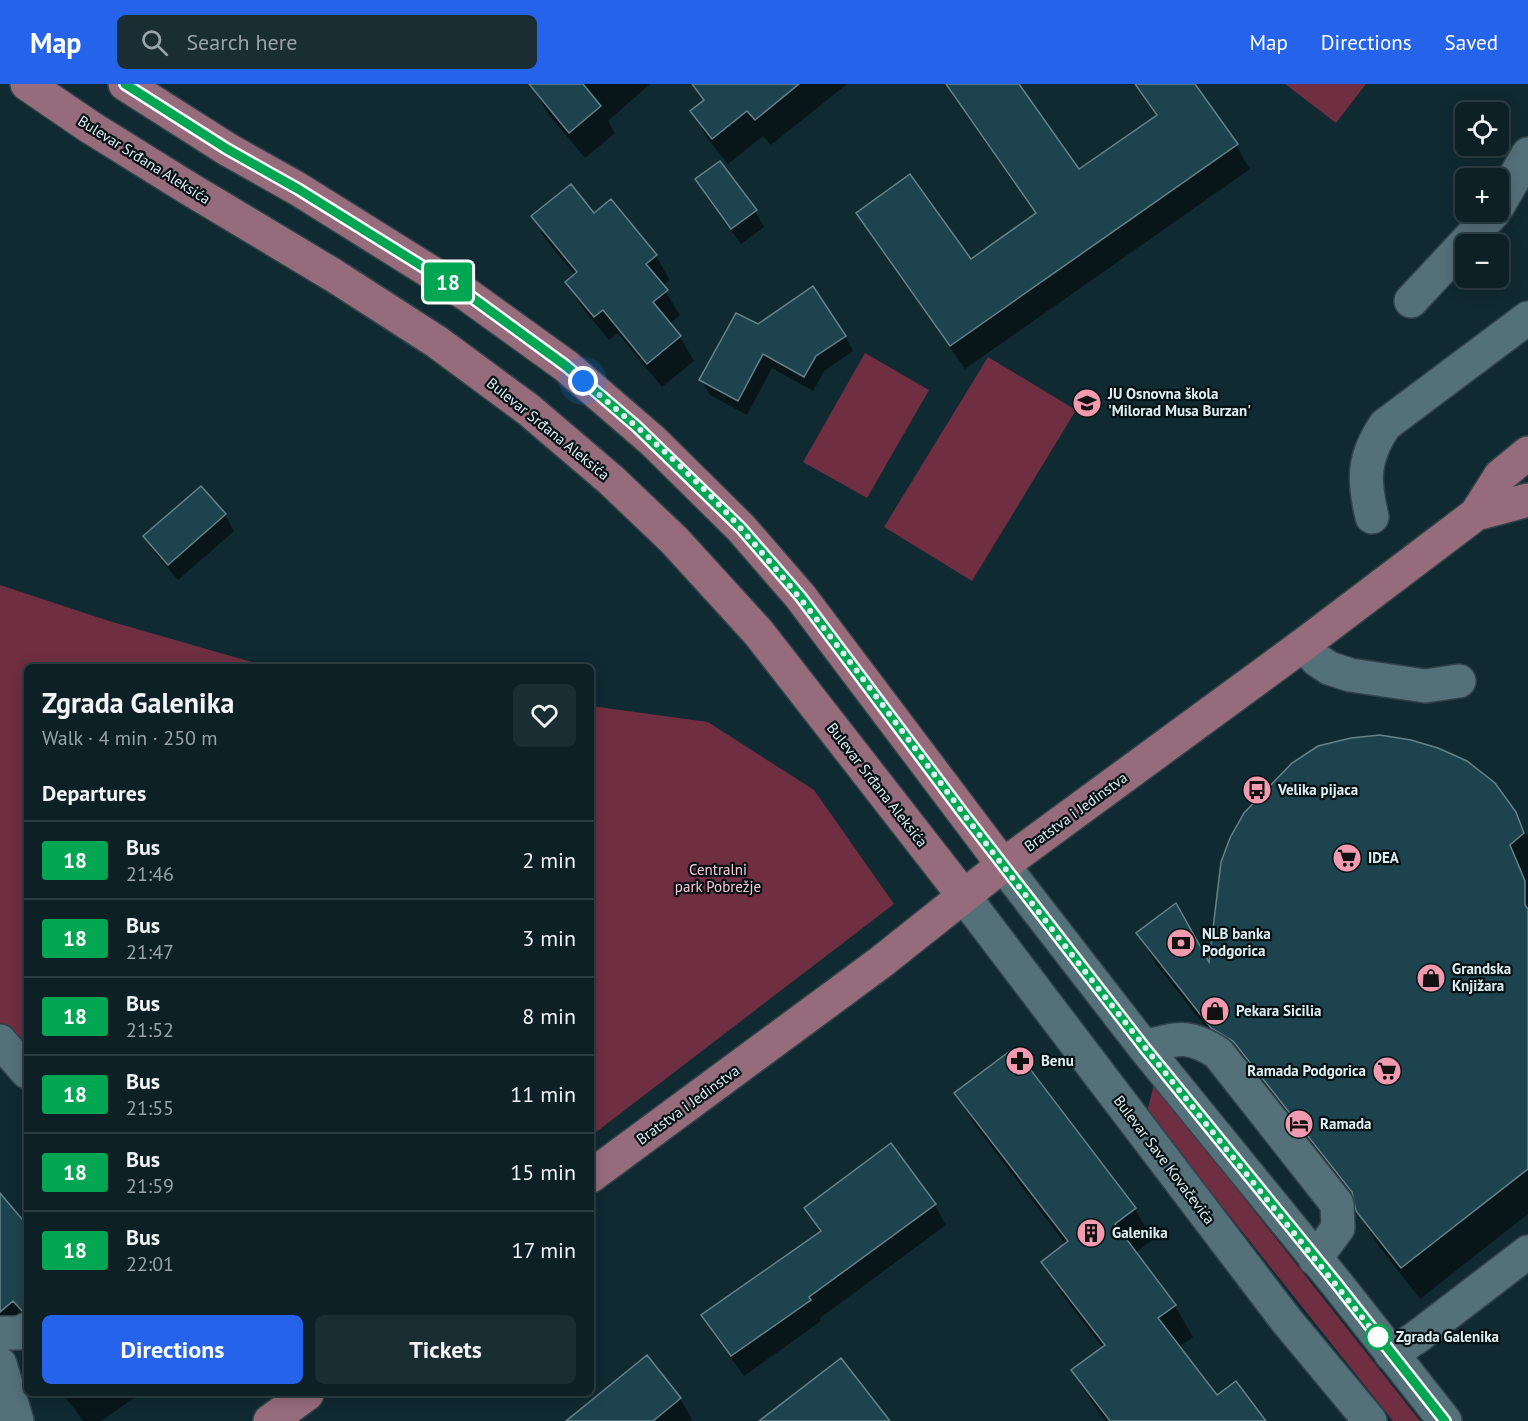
<!DOCTYPE html>
<html lang="en">
<head>
<meta charset="utf-8">
<style>
	body { margin:0; font-family:"PT Sans",sans-serif; background:#1a2d32; color:#f1f3f6; height:100vh; display:flex; flex-direction:column; font-size:22px; white-space:nowrap }
	* { box-sizing:border-box; margin:0 }
	p { font-size:20px; color:#9aa3a7 }
	.icon { flex:none; width:33px; height:33px; fill:none; stroke:currentColor; stroke-width:2; stroke-linecap:round; stroke-linejoin:round }
	.map { position:relative; flex:1; overflow:hidden }
	.panel { position:absolute; left:24px; top:580px; width:570px; height:732px; display:flex; flex-direction:column; background:#0c2025; border-radius:9px; box-shadow:0 3px 15px #0003,0 0 0 2px #2c3e42 }
	.panel>* { flex:none }
	.badge { padding:0 12px; border-radius:4px; font-size:21px; line-height:39px }
	.controls { position:absolute; left:1455px; top:18px; display:grid; gap:12px }
	.controls a { display:grid; place-items:center; width:54px; height:54px; border-radius:9px; background:#0c2025; box-shadow:0 3px 15px #0003,0 0 0 2px #2c3e42; font-size:30px }
	.you { position:absolute; width:30px; height:30px; margin:-15px; border:4px solid #fff; border-radius:50%; background:#1a73e8; box-shadow:0 0 0 9px #1a73e833 }
	.map>.badge { position:absolute; translate:-50% -50%; box-shadow:0 0 0 3px #fff }
	h2 { padding:0 18px; font-size:22px; line-height:54px }
	.round { display:grid; place-items:center; flex:none; width:63px; height:63px; border-radius:9px; background:#1a2d32 }
	.headline { display:flex; align-items:center; justify-content:space-between; height:102px; padding:0 18px }
	h1 { font-size:28px; font-weight:800; line-height:45px }
	.action { display:flex; gap:12px; margin-top:auto; padding:12px 18px }
	.action a { flex:1; height:69px; border-radius:9px; background:#2563eb; color:#fff; font-size:24px; font-weight:800; line-height:69px; text-align:center }
	.action a+a { background:#1a2d32; color:#f1f3f6 }
	ul { padding:0; list-style:none }
	li { display:flex; align-items:center; gap:18px; height:78px; padding:0 18px; border-top:2px solid #2c3e42 }
	li div { flex:1 }
	li b { display:block; font-size:22px }
	li em { font-style:normal }
	li .badge { min-width:66px; font-weight:700; text-align:center }
	header { display:flex; align-items:center; gap:36px; box-sizing:border-box; height:84px; padding:0 30px; background:#2563eb; color:#fff }
	header strong { font-size:28px }
	nav { display:flex; gap:33px; margin-inline-start:auto; font-size:21px }
	.search { width:420px; height:54px; background:#1a2d32; display:flex; align-items:center; gap:15px; box-sizing:border-box; padding:0 21px; border-radius:9px; color:#9aa3a7; font-size:22px }
	.map>svg:first-child { display:block }
	.green { fill:#6f2e41 }
	.shadow { fill:#0007 }
	.building { fill:#1d444e; stroke:#66828a; stroke-width:1.5 }
	.lines { fill:none; stroke-linecap:round; stroke-linejoin:round }
	.minor-casing { stroke:#314349; stroke-width:36 }
	.major-casing { stroke:#314349; stroke-width:36 }
	.minor { stroke:#547078; stroke-width:33 }
	.major { stroke:#966c7d; stroke-width:33 }
	.line-casing { stroke:#fff; stroke-width:14 }
	.line { stroke:#00a651; stroke-width:9 }
	.walk { stroke:#deeef2; stroke-width:6; stroke-dasharray:0 10.8 }
	.stop-dot { fill:#fff; stroke:#00a651; stroke-width:3 }
	.labels { text-anchor:middle; stroke-width:4.5; stroke-linejoin:round; paint-order:stroke }
	.street-label { font-size:15px; fill:#deeef2; stroke:#061114 }
	.poi-label { font-size:15px; font-weight:bold; fill:#deeef2; stroke:#061114; text-anchor:start }
	.park-label { font-size:15px; fill:#fcc9d4; stroke:#061114 }
	.stop-label { font-size:15px; font-weight:bold; fill:#deeef2; stroke:#061114; text-anchor:start }
</style>
</head>
<body>
<header>
<strong>Map</strong>
<div class="search"><svg class="icon" aria-label="search" viewBox="0 0 24 24"><circle cx="10" cy="10" r="6"/><path d="M15 15l6 6"/></svg>Search here</div>
<nav><a>Map</a><a>Directions</a><a>Saved</a></nav>
</header>
<div class="map">
<svg width="1528" height="1337" viewBox="0 0 1528 1337">
	<rect width="100%" height="100%" fill="#102a31"/>
	<path class="green" d="M1285 0H1366L1336 39Z
		M865 269 929 306 867 414 803 378Z
		M988 273 1076 326 972 497 884 443Z
		M0 501 109 537 269 583 27 584V972L0 940Z
		M591 622 708 638 814 706 894 820 591 1052Z
		M1154 1000 1420 1337H1393L1147 1028Z"/>
	<path class="shadow" d="M540 0H650L608 37 615 49 585 74 549 31 534 5Z
		M732 0H847L771 61 763 52 728 80 707 54 692 27Z
		M945 0H1017L1079 87 1157 33 1134 0H1193L1236 61 1250 85 965 285 872 153 858 129 971 177 1036 131Z
		M697 96 755 127 764 143 741 160 706 112Z
		M611 117 656 172 670 196 662 202 680 231 669 240 680 253 694 277 662 303 618 249 609 256 581 222 567 199 576 192 547 157 533 133 594 131Z
		M758 242 845 252 853 267 824 287 813 307 772 284 747 331 710 311 701 296Z
		M201 404 225 431 234 447 178 496 154 468 145 452Z
		M1514 728 1528 752V1130L1420 1215 1376 1158 1357 1126 1356 1120 1252 989 1231 975 1156 880 1138 849 1210 882Z
		M956 1009 1135 1125 1153 1156 1135 1169 1175 1222 1193 1253 1179 1263 1216 1313 1264 1337H1106L1091 1317 1073 1286 1103 1264 1061 1209 1043 1178 1066 1161 974 1040Z
		M0 1111 27 1143V1240L0 1233Z
		M934 1120 946 1141 820 1234 821 1237 744 1292 715 1252 703 1231 820 1149 806 1124Z
		M646 1274 680 1315 692 1335 690 1337H568Z
		M63 1310H140L101 1337H83Z"/>
	<path class="building" d="M529 0H583L601 22 569 49Z
		M692 0H799L755 36 747 27 712 55 690 27 704 16Z
		M946 0H1019L1079 85 1157 31 1135 0H1195L1238 60 950 262 856 129 910 90 971 175 1036 129Z
		M720 77 757 126 731 145 695 95Z
		M571 100 594 129 611 115 657 171 646 180 668 206 653 218 681 252 647 280 603 226 594 233 565 198 577 188 531 132Z
		M813 202 846 252 816 272 804 293 763 270 738 317 699 296 736 229 758 240Z
		M201 402 226 430 168 481 143 452Z
		M1380 651 1411 656 1438 664 1467 677 1495 699 1516 728 1524 749 1510 761 1525 797V821L1528 825V1085L1401 1184 1356 1127 1352 1108 1233 957 1211 944 1136 849 1176 819 1209 878 1221 778 1230 754 1244 729 1292 679 1318 662 1351 654Z
		M1014 964 1136 1124 1115 1140 1176 1221 1158 1234 1217 1311 1236 1297 1266 1337H1110L1071 1286 1105 1261 1041 1178 1068 1157 954 1009Z
		M891 1059 936 1120 809 1213 811 1216 731 1272 701 1231 821 1147 804 1124Z
		M0 1109 27 1141V1226L22 1227 13 1217 0 1228Z
		M647 1271 681 1314 653 1337H566Z
		M841 1274 890 1337H759Z"/>
	<g class="lines">
		<g class="minor-casing">
			<path id="minor" d="M1498 122 1528 70
				M1411 217 1494 128
				M1372 433C1363 395 1363 374 1385 341L1528 234
				M1303 561 1317 576 1329 584 1350 591 1425 602 1459 597
				M1003 781 1144 963 1337 1200 1445 1337
				M963 811 1286 1236 1370 1337
				M0 957 27 988
				M1144 963C1177 955 1187 949 1218 969L1337 1120 1338 1144 1315 1175
				M0 1249H19L27 1245
				M1391 1270 1417 1253 1528 1168
				M0 1280 17 1337"/>
		</g>
		<g class="major-casing">
			<path id="major" d="M27 0 90 43 188 104 333 191 437 258 529 326 611 396 674 456 758 548 963 811
				M125 0 227 65 298 105 469 212 566 282 653 357 741 444 800 512 1003 781
				M1476 430 1500 392 1528 369
				M591 1092 881 878 1003 781 1303 561 1476 430 1528 416
				M270 1337 307 1310"/>
		</g>
		<use href="#minor" class="minor"/>
		<use href="#major" class="major"/>
	</g>
	<g class="lines">
		<g class="line-casing">
			<path id="line" d="M125 0 227 65 298 105 470 212 566 282 636 342 741 444 800 512 962 728 1144 963 1337 1200 1445 1337"/>
		</g>
		<use href="#line" class="line"/>
		<path class="walk" d="M583 297C639 344 695 392 743 447 837 553 917 670 1004 783 1126 942 1252 1097 1378 1253"/>
	</g>
	<defs>
		<g id="school-disc" transform="scale(1.5)"><circle r="9.5" fill="#f29aaf" stroke="#061114"/><path d="M0-5L7-2L0 1L-7-2ZM-4 1L0 2.5L4 1V4Q0 6-4 4Z" fill="#111"/></g>
		<g id="bus-disc" transform="scale(1.5)"><circle r="9.5" fill="#f29aaf" stroke="#061114"/><path d="M-5-6H5V4H4V6H2V4H-2V6H-4V4H-5ZM-3.5-4V0h7V-4ZM-3.5 1.2v1.5H-2V1.2ZM2 1.2v1.5H3.5V1.2Z" fill="#111"/></g>
		<g id="supermarket-disc" transform="scale(1.5)"><circle r="9.5" fill="#f29aaf" stroke="#061114"/><path d="M-6-5.5h2.5l.6 2H6L4.5 2H-2.5L-4.4-4H-6ZM-1.5 3.2a1.3 1.3 0 1 0 .1 0ZM3 3.2a1.3 1.3 0 1 0 .1 0Z" fill="#111"/></g>
		<g id="bank-disc" transform="scale(1.5)"><circle r="9.5" fill="#f29aaf" stroke="#061114"/><path d="M-6-4H6V4H-6ZM0-2.3a2.3 2.3 0 1 0 0 4.6a2.3 2.3 0 1 0 0-4.6Z" fill="#111"/></g>
		<g id="shop-disc" transform="scale(1.5)"><circle r="9.5" fill="#f29aaf" stroke="#061114"/><path d="M-5-2.5h2.3a2.7 3.5 0 0 1 5.4 0H5L5.5 6h-11ZM-1.5-2.5h3a1.5 2.3 0 0 0-3 0Z" fill="#111"/></g>
		<g id="pharmacy-disc" transform="scale(1.5)"><circle r="9.5" fill="#f29aaf" stroke="#061114"/><path d="M-2-6h4v4h4v4h-4v4h-4v-4h-4v-4h4Z" fill="#111"/></g>
		<g id="hotel-disc" transform="scale(1.5)"><circle r="9.5" fill="#f29aaf" stroke="#061114"/><path d="M-6-4.5h1.5V1H6V5H4.5V3h-9V5H-6ZM-4 0a1.8 1.8 0 1 1 3.6 0ZM.5 0V-2.5h3Q6-2.5 6 0Z" fill="#111"/></g>
		<g id="building-disc" transform="scale(1.5)"><circle r="9.5" fill="#f29aaf" stroke="#061114"/><path d="M-4-6H4V6H1V3H-1V6H-4ZM-2.5-4.3h1.7v1.8h-1.7ZM.8-4.3h1.7v1.8H.8ZM-2.5-1h1.7V.8h-1.7ZM.8-1h1.7V.8H.8Z" fill="#111"/></g>
	</defs>
	<g fill-rule="evenodd">
		<use href="#school-disc" x="1087" y="319"/>
		<use href="#bus-disc" x="1257" y="706"/>
		<use href="#supermarket-disc" x="1347" y="774"/>
		<use href="#bank-disc" x="1181" y="859"/>
		<use href="#shop-disc" x="1431" y="894"/>
		<use href="#shop-disc" x="1215" y="927"/>
		<use href="#pharmacy-disc" x="1020" y="977"/>
		<use href="#supermarket-disc" x="1387" y="987"/>
		<use href="#hotel-disc" x="1299" y="1040"/>
		<use href="#building-disc" x="1091" y="1149"/>
	</g>
	<circle class="stop-dot" cx="1378" cy="1253" r="12"/>
	<g class="labels">
		<g class="street-label">
			<text transform="translate(144 76) rotate(32)" y="5">Bulevar Srđana Aleksića</text>
			<text transform="translate(548 345) rotate(39)" y="5">Bulevar Srđana Aleksića</text>
			<text transform="translate(877 701) rotate(52)" y="5">Bulevar Srđana Aleksića</text>
			<text transform="translate(1076 728) rotate(-36)" y="5">Bratstva i Jedinstva</text>
			<text transform="translate(688 1021) rotate(-36)" y="5">Bratstva i Jedinstva</text>
			<text transform="translate(1164 1076) rotate(53)" y="5">Bulevar Save Kovačevića</text>
		</g>
		<g class="poi-label">
			<text x="1108" y="315">JU Osnovna škola<tspan x="1108" dy="17">'Milorad Musa Burzan'</tspan></text>
			<text x="1278" y="711">Velika pijaca</text>
			<text x="1368" y="779">IDEA</text>
			<text x="1202" y="855">NLB banka<tspan x="1202" dy="17">Podgorica</tspan></text>
			<text x="1452" y="890">Grandska<tspan x="1452" dy="17">Knjižara</tspan></text>
			<text x="1236" y="932">Pekara Sicilia</text>
			<text x="1041" y="982">Benu</text>
			<text x="1366" y="992" text-anchor="end">Ramada Podgorica</text>
			<text x="1320" y="1045">Ramada</text>
			<text x="1112" y="1154">Galenika</text>
		</g>
		<g class="park-label">
			<text x="718" y="791">Centralni<tspan x="718" dy="17">park Pobrežje</tspan></text>
		</g>
		<g class="stop-label">
			<text x="1396" y="1258">Zgrada Galenika</text>
		</g>
	</g>
</svg>
<div class="controls">
<a><svg class="icon" aria-label="locate" viewBox="0 0 24 24"><circle cx="12" cy="12" r="6"/><path d="M12 2v4M12 18v4M2 12h4M18 12h4"/></svg></a>
<a>+</a>
<a>−</a>
</div>
<div class="you" style="left:583px;top:297px"></div>
<b class="badge" style="left:448px;top:198px;background:#00a651;color:#fff">18</b>
<section class="panel">
<div class="headline"><div><h1>Zgrada Galenika</h1><p>Walk · 4 min · 250 m</p></div><a class="round"><svg class="icon" aria-label="heart" viewBox="0 0 24 24"><path d="M12 20l-8-8c-3-5 5-10 8-4 3-6 11-1 8 4z"/></svg></a></div>
<h2>Departures</h2>
<ul>
<li><span class="badge" style="background:#00a651;color:#fff">18</span><div><b>Bus</b><p>21:46</p></div><em>2 min</em></li>
<li><span class="badge" style="background:#00a651;color:#fff">18</span><div><b>Bus</b><p>21:47</p></div><em>3 min</em></li>
<li><span class="badge" style="background:#00a651;color:#fff">18</span><div><b>Bus</b><p>21:52</p></div><em>8 min</em></li>
<li><span class="badge" style="background:#00a651;color:#fff">18</span><div><b>Bus</b><p>21:55</p></div><em>11 min</em></li>
<li><span class="badge" style="background:#00a651;color:#fff">18</span><div><b>Bus</b><p>21:59</p></div><em>15 min</em></li>
<li><span class="badge" style="background:#00a651;color:#fff">18</span><div><b>Bus</b><p>22:01</p></div><em>17 min</em></li>
</ul>
<div class="action"><a>Directions</a><a>Tickets</a></div>
</section>
</div>
</body>
</html>
